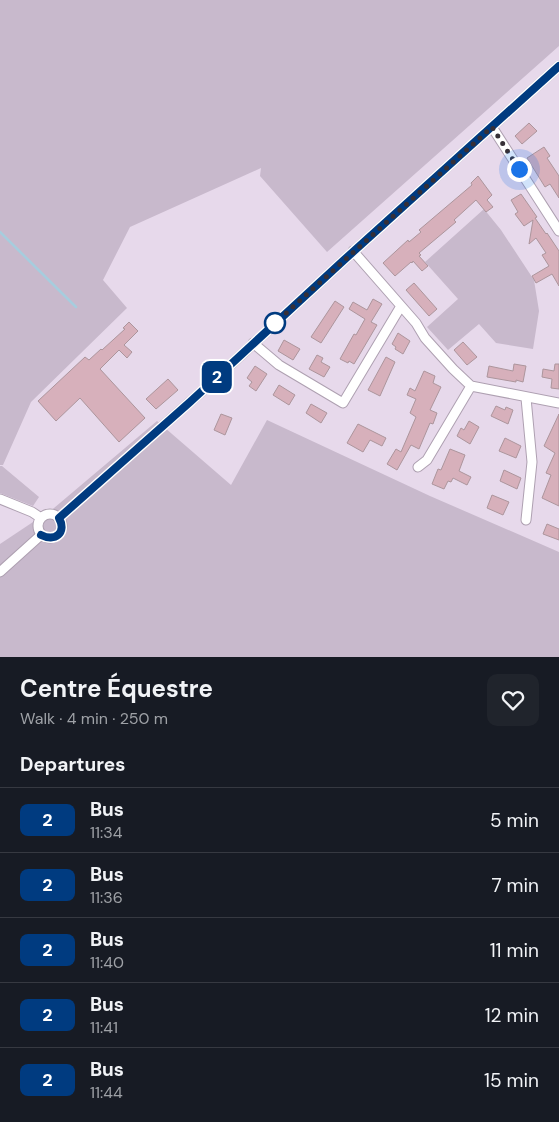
<!DOCTYPE html>
<html lang="en">
<head>
<meta charset="utf-8">
<style>
	body { margin:0; font-family:"DM Sans",sans-serif; background:#20242c; color:#f1f3f6; height:100vh; display:flex; flex-direction:column; font-size:19px; white-space:nowrap }
	* { box-sizing:border-box; margin:0 }
	p { font-size:16px; color:#9ea1a6 }
	.icon { flex:none; width:28px; height:28px; fill:none; stroke:currentColor; stroke-width:2; stroke-linecap:round; stroke-linejoin:round }
	.map { position:relative; height:657px; overflow:hidden }
	.details { display:flex; flex-direction:column; background:#171b24; flex:1 }
	.details>* { flex:none }
	.badge { padding:0 10px; border-radius:8px; font-size:18px; line-height:32px }
	.you { position:absolute; width:25px; height:25px; margin:-12px; border:4px solid #fff; border-radius:50%; background:#1a73e8; box-shadow:0 0 0 8px #1a73e833 }
	.map>.badge { position:absolute; translate:-50% -50%; box-shadow:0 0 0 2px #fff }
	h2 { padding:0 20px; font-size:19px; line-height:45px }
	.round { display:grid; place-items:center; flex:none; width:52px; height:52px; border-radius:10px; background:#20242c }
	.summary { display:flex; align-items:center; justify-content:space-between; height:85px; padding:0 20px }
	h1 { font-size:24px; font-weight:700; line-height:38px }
	ul { padding:0; list-style:none }
	li { display:flex; align-items:center; gap:15px; height:65px; padding:0 20px; border-top:1px solid #363941 }
	li div { flex:1 }
	li b { display:block; font-size:19px }
	li em { font-style:normal }
	li .badge { min-width:55px; font-weight:700; text-align:center }
	.map>svg:first-child { display:block }
	.green { fill:#c8b9cc }
	.lines { fill:none; stroke-linecap:round; stroke-linejoin:round }
	.stream { stroke:#a6cdde; stroke-width:2.5 }
	.building { fill:#d7b0bb; stroke:#ac959c }
	.minor-casing { stroke:#aea0b1; stroke-width:11 }
	.minor { stroke:#fff; stroke-width:9 }
	.line-casing { stroke:#fff; stroke-width:11 }
	.line { stroke:#003b80; stroke-width:8 }
	.walk { stroke:#363037; stroke-width:5; stroke-dasharray:0 9 }
	.stop-dot { fill:#fff; stroke:#003b80; stroke-width:2.5 }
</style>
</head>
<body>
<div class="map">
<svg width="559" height="657" viewBox="0 0 559 657">
	<rect width="100%" height="100%" fill="#e7d9eb"/>
	<path class="green" d="M0 0H559V46L327 252 260 176 261 168 130 227 103 280 127 308 31 402 3 465H0Z
		M484 209 501 230 534 280 539 311 533 349 496 343 479 324 448 350 427 327 458 299 425 262Z
		M267 420 430 496 559 552V657H0V544L54 508 157 421 231 485Z
		M0 466H2L39 497 33 506 0 493Z"/>
	<g class="lines">
		<path class="stream" d="M0 232 76 307"/>
	</g>
	<path class="building" d="M529 123 537 131 522 144 515 136Z
		M544 147 550 156 547 158 559 176V198L550 184 545 187 527 158Z
		M478 176 492 195 487 200 493 207 486 212 476 200 454 220 456 222 419 253 421 255 419 256 428 266 422 271 413 261 412 263 411 262 395 276 383 263 408 240 409 242 421 232 419 230 472 185 471 183Z
		M521 194 537 217 535 218 546 234 547 233 559 251V286L552 274 536 283 532 276 549 266 542 255 546 253 536 238 529 244 533 220 524 226 515 214 518 212 511 200Z
		M414 283 437 309 429 316 406 290Z
		M373 299 382 304 371 322 377 325 354 364 349 361 348 363 340 359 354 334 356 335 365 319 349 309 353 302 367 310Z
		M335 301 344 307 321 343 311 337Z
		M129 322 138 331 124 345 132 352 127 358 119 350 100 369 145 418 119 442 80 398 56 421 38 401 85 357 89 360 101 349 102 350 125 329 123 328Z
		M398 333 410 341 403 354 395 349 396 347 392 344Z
		M284 340 300 349 293 360 278 351Z
		M463 342 477 357 467 365 454 350Z
		M317 355 323 358 321 362 330 367 324 377 309 369Z
		M386 357 395 362 380 396 368 390Z
		M514 364 526 366 523 382 516 380V382L487 377 489 366 513 371Z
		M555 364H559V389L551 388 552 379 542 377 543 369 554 371Z
		M255 366 267 374 256 391 249 386 252 382 247 378Z
		M424 371 435 376 433 383 441 387 430 410 437 413 433 424 430 423 419 449 411 445 397 470 387 464 396 449 401 452 416 417 410 413 416 399 407 395 410 388 415 391Z
		M168 379 178 390 156 409 146 399Z
		M279 385 295 395 289 405 273 395Z
		M311 404 327 413 321 423 306 413Z
		M496 406 505 410 506 407 513 410 508 424 491 416Z
		M221 414 232 418 225 435 214 430Z
		M559 414V506L542 498 551 475 546 473 555 453 544 446Z
		M469 421 479 427 470 444 457 436 461 428 464 430Z
		M358 424 386 438 382 446 370 440 363 452 347 443Z
		M505 438 521 446 516 458 499 451Z
		M450 449 465 455 459 471 471 477 467 485 453 478 451 482 448 481 444 489 432 484 438 469 441 470Z
		M504 470 521 478 517 489 500 481Z
		M492 495 509 502 503 515 487 508Z
		M547 524 559 529V540L543 534Z"/>
	<g class="lines">
		<g class="minor-casing">
			<path id="minor" d="M492 127 559 231
				M353 251 416 323 425 338 453 369 471 386 559 403
				M253 343 279 365 343 403 401 306
				M526 398 532 462 526 520
				M418 467 427 460 471 386
				M0 499 32 512 41 518
				M38 526a12 12 0 1 1 24 0a12 12 0 1 1-24 0Z
				M59 518 200 393 344 260 559 66
				M0 572 41 535"/>
		</g>
		<use href="#minor" class="minor"/>
	</g>
	<g class="lines">
		<g class="line-casing">
			<path id="line" d="M41 535C55 542 67 533 59 518L190 402 344 260 559 66"/>
		</g>
		<use href="#line" class="line"/>
		<path class="walk" d="M275 323 274 324 492 127 519 169"/>
	</g>
	<circle class="stop-dot" cx="275" cy="323" r="10"/>
</svg>
<div class="you" style="left:519px;top:169px"></div>
<b class="badge" style="left:217px;top:377px;background:#003b80;color:#fff">2</b>
</div>
<section class="details">
<div class="summary"><div><h1>Centre Équestre</h1><p>Walk · 4 min · 250 m</p></div><a class="round"><svg class="icon" aria-label="heart" viewBox="0 0 24 24"><path d="M12 20l-8-8c-3-5 5-10 8-4 3-6 11-1 8 4z"/></svg></a></div>
<h2>Departures</h2>
<ul>
<li><span class="badge" style="background:#003b80;color:#fff">2</span><div><b>Bus</b><p>11:34</p></div><em>5 min</em></li>
<li><span class="badge" style="background:#003b80;color:#fff">2</span><div><b>Bus</b><p>11:36</p></div><em>7 min</em></li>
<li><span class="badge" style="background:#003b80;color:#fff">2</span><div><b>Bus</b><p>11:40</p></div><em>11 min</em></li>
<li><span class="badge" style="background:#003b80;color:#fff">2</span><div><b>Bus</b><p>11:41</p></div><em>12 min</em></li>
<li><span class="badge" style="background:#003b80;color:#fff">2</span><div><b>Bus</b><p>11:44</p></div><em>15 min</em></li>
</ul>
</section>
</body>
</html>
